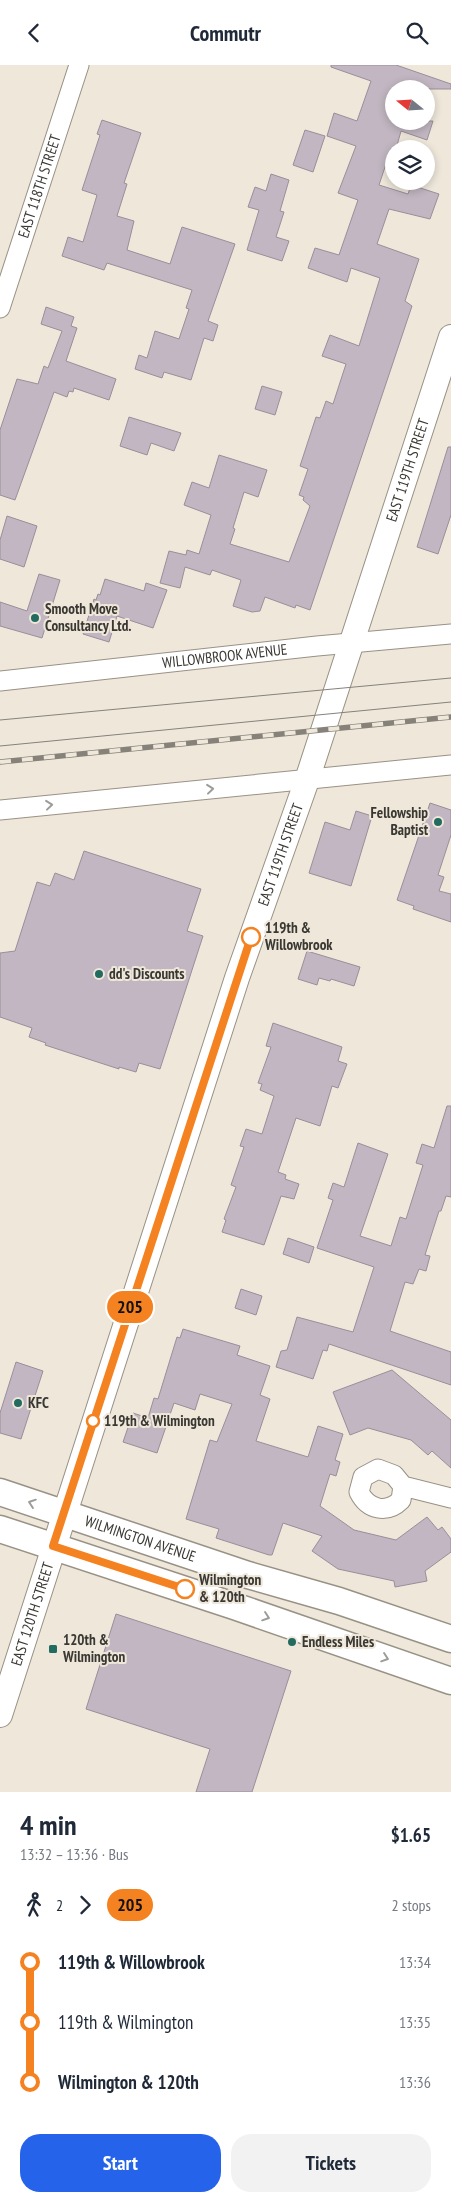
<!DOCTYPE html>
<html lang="en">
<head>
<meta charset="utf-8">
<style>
	body { margin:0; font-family:"PT Sans Narrow",sans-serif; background:#f2f2f3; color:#1f2937; height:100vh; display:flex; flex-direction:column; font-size:19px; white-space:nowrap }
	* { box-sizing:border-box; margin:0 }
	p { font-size:16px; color:#747a83 }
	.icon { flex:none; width:28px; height:28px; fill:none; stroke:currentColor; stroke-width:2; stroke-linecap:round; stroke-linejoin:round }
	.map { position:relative; height:1727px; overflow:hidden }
	.details { display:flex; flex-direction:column; background:#fff; flex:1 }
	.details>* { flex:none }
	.badge { padding:0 10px; border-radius:16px; font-size:18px; line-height:32px }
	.needle { width:32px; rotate:288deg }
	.controls { position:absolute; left:385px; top:15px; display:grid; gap:10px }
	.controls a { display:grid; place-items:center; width:50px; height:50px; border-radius:50%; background:#fff; box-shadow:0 2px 8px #0003; font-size:25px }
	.map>.badge { position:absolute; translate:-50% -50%; box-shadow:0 0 0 2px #fff }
	.legs { display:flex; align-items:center; gap:8px; height:55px; padding:0 20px; font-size:16px }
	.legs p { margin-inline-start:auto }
	.summary { display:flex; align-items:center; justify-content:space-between; height:85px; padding:0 20px }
	h1 { font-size:28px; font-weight:800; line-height:38px }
	.cta { display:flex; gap:10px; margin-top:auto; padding:10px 20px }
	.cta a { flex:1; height:58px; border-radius:20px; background:#2563eb; color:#fff; font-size:20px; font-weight:800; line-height:58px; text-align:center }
	.cta a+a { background:#f2f2f3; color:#1f2937 }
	ul { padding:0 20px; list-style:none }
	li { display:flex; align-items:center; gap:18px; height:60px; font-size:19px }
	li i { display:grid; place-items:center; width:8px; height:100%; margin:0 6px; background:currentColor }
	li i::after { content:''; width:12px; height:12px; margin:-6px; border:4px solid; border-radius:50%; background:#fff }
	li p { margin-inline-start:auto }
	li:first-child i { background:linear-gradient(#0000 50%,currentColor 0) }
	li:last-child i { background:linear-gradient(currentColor 50%,#0000 0) }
	header { display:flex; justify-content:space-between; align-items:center; height:65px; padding:0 20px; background:#fff; font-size:22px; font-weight:800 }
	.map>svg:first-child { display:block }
	.building { fill:#c1b6c1; stroke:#998f9a }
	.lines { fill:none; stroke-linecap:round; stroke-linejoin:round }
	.minor-casing { stroke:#989185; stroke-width:21 }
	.tertiary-casing { stroke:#989185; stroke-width:26 }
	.secondary-casing { stroke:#989185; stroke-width:29 }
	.minor { stroke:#fff; stroke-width:19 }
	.tertiary { stroke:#fff; stroke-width:24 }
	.secondary { stroke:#fff; stroke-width:26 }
	.tram { stroke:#86827a; stroke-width:1 }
	.rail-casing { stroke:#86827a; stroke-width:5.5 }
	.rail { stroke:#eee7da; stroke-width:4; stroke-dasharray:11; stroke-linecap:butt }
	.oneway { stroke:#9c9c99 }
	.line-1-casing { stroke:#fff; stroke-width:11 }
	.line-1 { stroke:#f58220; stroke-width:8 }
	.poi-dot { fill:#236a5f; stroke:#eee7da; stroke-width:2 }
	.stop-1-dot { fill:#fff; stroke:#f58220; stroke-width:2.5 }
	.labels { text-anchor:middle; stroke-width:4; stroke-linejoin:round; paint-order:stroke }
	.street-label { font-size:15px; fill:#3a3833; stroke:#eee7da }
	.poi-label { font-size:15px; font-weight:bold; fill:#3a3833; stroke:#eee7da; text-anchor:start }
	.stop-label { font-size:15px; font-weight:bold; fill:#3a3833; stroke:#eee7da; text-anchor:start }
</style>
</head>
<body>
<header><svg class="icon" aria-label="back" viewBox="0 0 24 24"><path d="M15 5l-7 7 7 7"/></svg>Commutr<svg class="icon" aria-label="search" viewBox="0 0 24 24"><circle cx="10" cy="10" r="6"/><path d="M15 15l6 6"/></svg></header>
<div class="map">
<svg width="451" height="1727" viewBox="0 0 451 1727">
	<rect width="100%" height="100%" fill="#eee7da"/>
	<path class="building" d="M331 0H396L451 19V24H394V56H433L427 75 401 66 396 84H391L379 120 408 129 411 120 439 129 430 154 389 144 377 179 419 194 405 236 412 241 310 545 296 540 295 543 265 532 260 546 252 547 233 541 241 515 212 505 210 510 185 502 180 523 160 518 169 486 186 490 187 485 199 489 211 450 184 440 192 417 209 423 219 390 267 405 258 432 244 427 233 463 235 464 230 479 289 497 310 441 303 435 304 432 299 430 308 404 300 401 316 352 320 353 326 336 333 339 346 299 322 291 330 270 359 281 380 213 351 203 347 217 308 203 315 183 339 190 358 135 338 128 356 81 327 71 334 48 357 56 371 16 331 2Z
		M102 55 141 68 124 118 127 119 117 151 134 156 127 185 170 199 182 162 235 179 208 256 218 260 213 276 204 273 191 315 164 307 162 313 135 304 139 290 147 293 155 266 179 274 189 244 186 243 192 225 107 198 104 205 62 191 68 172 83 177 97 130 82 125 100 70 97 69Z
		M305 65 325 71 313 107 293 100Z
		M271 109 289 115 280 146 284 147 276 172 289 176 282 196 247 185 259 145 248 142 255 122 266 126Z
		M46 242 74 252 71 261 77 263 66 296 116 314 109 335 74 323 73 327 69 326 67 332 54 327 15 435 0 430V365L17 314 38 319 44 301 48 303 62 266 41 259Z
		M262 321 282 327 275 350 255 344Z
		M129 352 181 368 174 386 151 378 147 390 120 381Z
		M448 382H451V450L438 489 417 482Z
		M7 451 37 461 24 502 0 494V475Z
		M39 509 60 515 42 573 0 561V537L27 546Z
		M105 514 144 526 146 518 167 525 153 563 117 551 109 577 83 569 94 534 96 535 98 529 100 530Z
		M430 738 451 745V770L438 810 444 812 439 826 451 829V857L413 844 414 841 397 835Z
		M356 746 372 751 351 821 309 808 325 757 350 765Z
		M84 786 201 824 187 866 203 871 160 1004 139 998 136 1007 119 1002V1004L45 980 46 978 29 972 32 963 0 952V888L15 886 37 817 50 821 55 808 74 815Z
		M307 886 360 902 354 921 331 914 330 916 319 913 317 920 298 914Z
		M273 958 342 982 338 996 347 999 338 1023 332 1021 320 1061 296 1053 278 1107 286 1110 285 1114 299 1119 294 1134 281 1131 264 1180 222 1167 226 1155 224 1154 236 1122 231 1120 244 1082 240 1081 246 1064 262 1069 274 1031 260 1025 262 1019 258 1018 271 982 266 981Z
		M447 1041H451V1132L446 1131 441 1146H439L425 1190 430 1191 426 1206 419 1204 413 1219 405 1217 390 1266 451 1287V1320L329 1279 327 1286 323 1285 313 1314 276 1302 281 1286 287 1285 297 1252 353 1267 374 1202 317 1183 333 1135 328 1133 333 1118 344 1122 358 1078 388 1089 360 1171 391 1181 400 1152 406 1154 423 1100 416 1098 422 1079 434 1083Z
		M288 1173 314 1182 309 1198 283 1189Z
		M241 1224 262 1231 256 1250 235 1243Z
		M183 1264 240 1281 237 1290 270 1301 260 1330 270 1334 256 1376 308 1392 318 1361 343 1369 335 1395 340 1397 336 1411 330 1409 320 1441 354 1465 396 1475 427 1452 438 1465 442 1462 451 1474V1487L425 1506 427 1516 395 1522 394 1516 338 1504 312 1486 322 1471 283 1458 272 1490H269L216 1473 219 1464 186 1454 210 1375 217 1377 232 1339 200 1329 195 1345 174 1338 157 1388 123 1377 133 1348 148 1353 154 1333 158 1334 177 1272 180 1273Z
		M16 1297 43 1306 21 1374 0 1368V1348Z
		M392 1305 451 1355V1403L432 1386 428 1390 411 1375 368 1363 350 1370 333 1327Z
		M116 1549 291 1606 252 1727H196L210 1684 86 1644Z"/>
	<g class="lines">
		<g class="minor-casing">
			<g id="minor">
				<path id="s1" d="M0 243 79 0"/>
				<path id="s2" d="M0 616 317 581 451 569"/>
				<path d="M0 745 451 700"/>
				<path d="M403 1421 401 1435C387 1449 368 1445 359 1427L363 1412 378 1404 394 1410 403 1421 451 1433"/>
			</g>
		</g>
		<g class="tertiary-casing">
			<g id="tertiary">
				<path id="s3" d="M0 1650 237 913 307 715 451 272"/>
			</g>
		</g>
		<g class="secondary-casing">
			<g id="secondary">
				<path id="s4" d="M0 1427 248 1510 339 1536 451 1574"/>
				<path d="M0 1464 234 1541 451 1616"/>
			</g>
		</g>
		<use href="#minor" class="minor"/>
		<use href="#tertiary" class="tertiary"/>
		<use href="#secondary" class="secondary"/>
		<path class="tram" d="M0 655 451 613
			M0 681 451 637"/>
		<g class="rail-casing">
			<path id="rail" d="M0 697 451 652"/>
		</g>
		<use href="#rail" class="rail"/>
	</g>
	<defs><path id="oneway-chevron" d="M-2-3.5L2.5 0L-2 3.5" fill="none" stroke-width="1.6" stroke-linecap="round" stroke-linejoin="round" transform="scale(1.25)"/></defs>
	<g class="oneway">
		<use href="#oneway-chevron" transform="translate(210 724) rotate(-6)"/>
		<use href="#oneway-chevron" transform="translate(49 740) rotate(-6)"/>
		<use href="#oneway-chevron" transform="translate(32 1438) rotate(-161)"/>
		<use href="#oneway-chevron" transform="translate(266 1552) rotate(19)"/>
		<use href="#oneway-chevron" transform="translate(385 1593) rotate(19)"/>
	</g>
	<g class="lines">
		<g class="line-1-casing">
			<path id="line-1" d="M185 1524 53 1481 251 872"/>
		</g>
		<use href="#line-1" class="line-1"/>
	</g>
	<g class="poi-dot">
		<circle cx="35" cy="553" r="5"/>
		<circle cx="438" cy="757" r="5"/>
		<circle cx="99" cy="909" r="5"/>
		<circle cx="18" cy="1338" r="5"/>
		<circle cx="292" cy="1577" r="5"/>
		<rect x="48" y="1579" width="10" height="10" rx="2.5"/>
	</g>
	<g class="stop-1-dot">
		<circle cx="251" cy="872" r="9"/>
		<circle cx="93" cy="1356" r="6"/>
		<circle cx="185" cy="1524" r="9"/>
	</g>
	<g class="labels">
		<g class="street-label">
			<text dy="5" stroke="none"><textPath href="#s1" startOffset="128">EAST 118TH STREET</textPath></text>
			<text dy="5" stroke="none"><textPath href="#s3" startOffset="1310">EAST 119TH STREET</textPath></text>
			<text dy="5" stroke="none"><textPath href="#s2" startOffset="226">WILLOWBROOK AVENUE</textPath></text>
			<text dy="5" stroke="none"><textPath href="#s3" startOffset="905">EAST 119TH STREET</textPath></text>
			<text dy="5" stroke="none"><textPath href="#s4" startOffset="148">WILMINGTON AVENUE</textPath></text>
			<text dy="5" stroke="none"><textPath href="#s3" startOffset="106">EAST 120TH STREET</textPath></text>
		</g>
		<g class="poi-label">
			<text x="45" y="549">Smooth Move<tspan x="45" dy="17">Consultancy Ltd.</tspan></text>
			<text x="428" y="753" text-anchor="end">Fellowship<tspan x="428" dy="17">Baptist</tspan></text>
			<text x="109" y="914">dd's Discounts</text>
			<text x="28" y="1343">KFC</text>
			<text x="63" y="1580">120th &amp;<tspan x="63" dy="17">Wilmington</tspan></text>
			<text x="302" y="1582">Endless Miles</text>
		</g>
		<g class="stop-label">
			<text x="265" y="868">119th &amp;<tspan x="265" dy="17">Willowbrook</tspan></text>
			<text x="104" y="1361">119th &amp; Wilmington</text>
			<text x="199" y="1520">Wilmington<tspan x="199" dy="17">&amp; 120th</tspan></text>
		</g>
	</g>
</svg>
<div class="controls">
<a><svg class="needle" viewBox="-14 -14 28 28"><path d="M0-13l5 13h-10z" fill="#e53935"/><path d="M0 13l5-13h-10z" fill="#747a83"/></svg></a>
<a><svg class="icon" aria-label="layers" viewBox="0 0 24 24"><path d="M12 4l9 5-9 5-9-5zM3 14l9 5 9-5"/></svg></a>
</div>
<b class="badge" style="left:130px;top:1242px;background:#f58220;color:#111">205</b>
</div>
<section class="details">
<div class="summary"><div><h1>4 min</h1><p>13:32 – 13:36 · Bus</p></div><b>$1.65</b></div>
<div class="legs"><svg class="icon" aria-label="walk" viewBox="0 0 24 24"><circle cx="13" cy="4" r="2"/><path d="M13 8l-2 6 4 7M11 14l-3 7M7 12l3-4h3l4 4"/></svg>2<svg class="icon" aria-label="forward" viewBox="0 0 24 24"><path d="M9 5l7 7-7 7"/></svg><b class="badge" style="background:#f58220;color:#111">205</b><p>2 stops</p></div>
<ul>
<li><i style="color:#f58220"></i><b>119th &amp; Willowbrook</b><p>13:34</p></li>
<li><i style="color:#f58220"></i><span>119th &amp; Wilmington</span><p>13:35</p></li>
<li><i style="color:#f58220"></i><b>Wilmington &amp; 120th</b><p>13:36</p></li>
</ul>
<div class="cta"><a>Start</a><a>Tickets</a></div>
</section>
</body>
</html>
